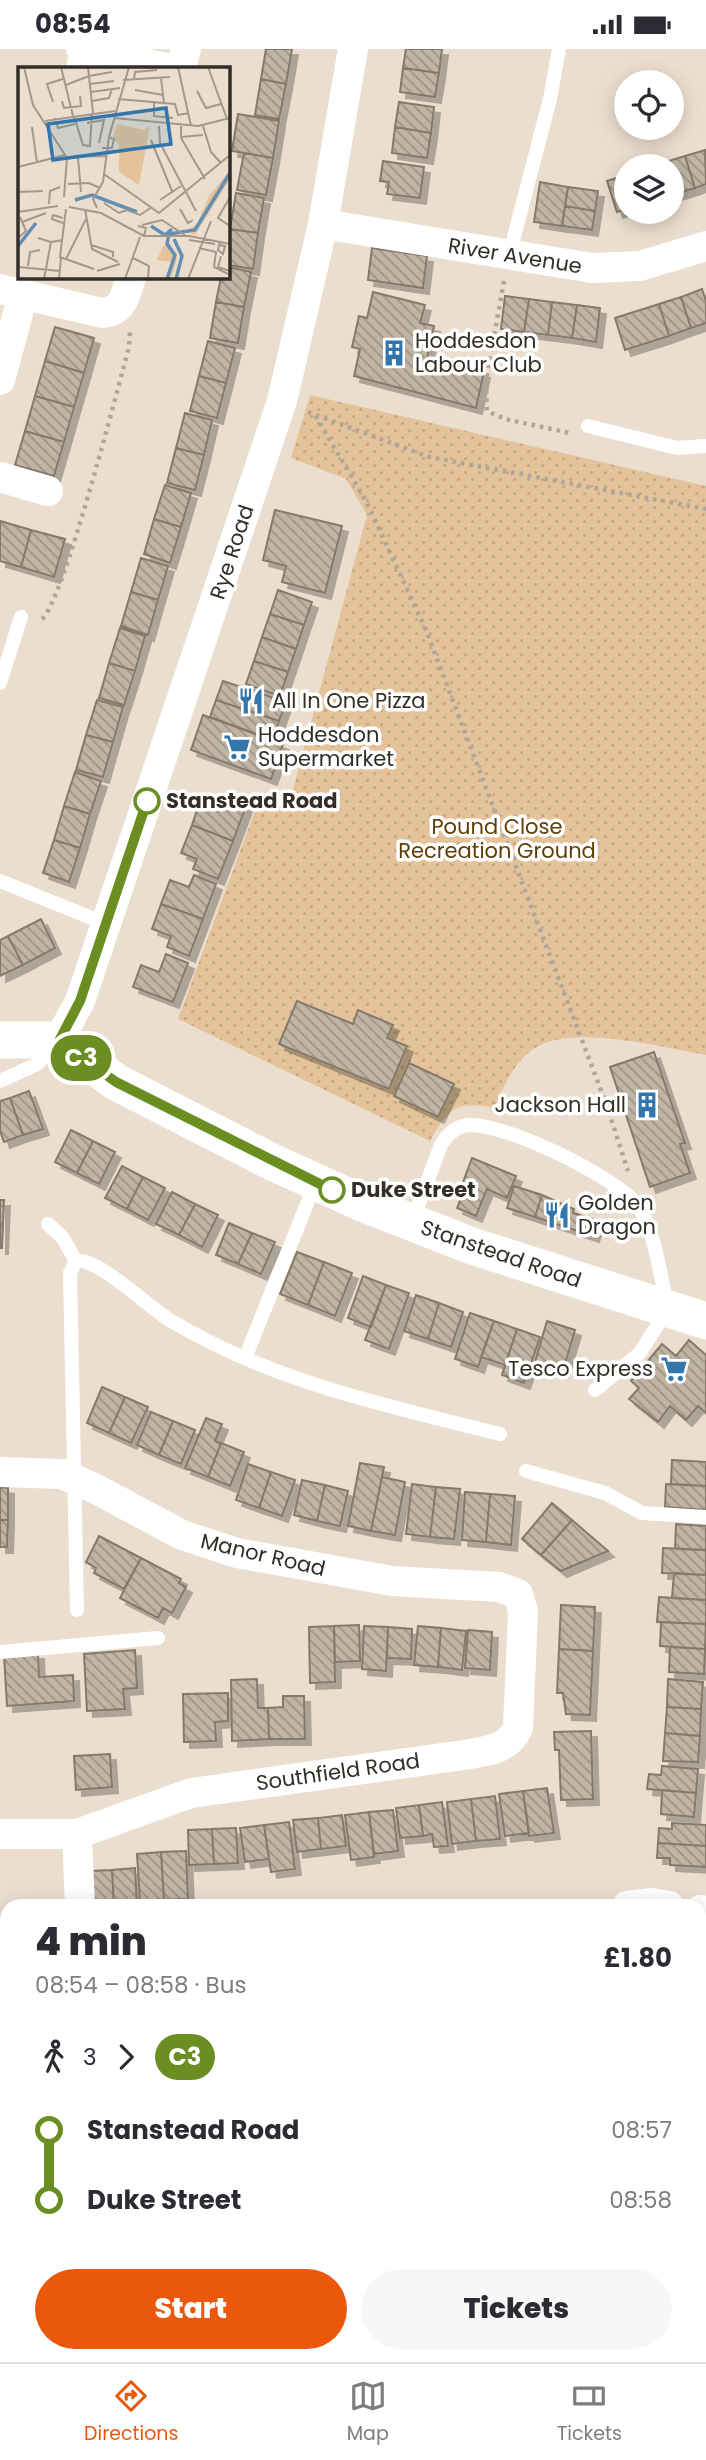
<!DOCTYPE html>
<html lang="en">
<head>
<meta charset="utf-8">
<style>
	body { margin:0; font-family:Poppins,sans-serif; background:#f7f7f7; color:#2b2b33; height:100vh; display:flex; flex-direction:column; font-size:26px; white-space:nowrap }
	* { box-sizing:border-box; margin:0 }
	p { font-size:23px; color:#7c7c81 }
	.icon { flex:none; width:38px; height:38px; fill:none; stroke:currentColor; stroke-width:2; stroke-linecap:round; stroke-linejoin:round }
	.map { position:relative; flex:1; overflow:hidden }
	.drawer { position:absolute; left:0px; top:1850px; width:707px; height:464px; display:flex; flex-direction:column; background:#fff; border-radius:21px 21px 0 0; box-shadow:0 4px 18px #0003 }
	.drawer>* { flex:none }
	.badge { padding:0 14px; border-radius:23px; font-size:24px; line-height:46px }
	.tools { position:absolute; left:614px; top:21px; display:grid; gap:14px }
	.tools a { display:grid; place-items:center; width:70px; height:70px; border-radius:50%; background:#fff; box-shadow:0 4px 18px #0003; font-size:35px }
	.map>.badge { position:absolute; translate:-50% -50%; box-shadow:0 0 0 4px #fff }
	.legs { display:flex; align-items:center; gap:10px; height:77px; padding:0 35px; font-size:23px }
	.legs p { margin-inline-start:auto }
	.summary { display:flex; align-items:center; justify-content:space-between; height:119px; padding:0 35px }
	h1 { font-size:38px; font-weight:800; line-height:52px }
	.cta { display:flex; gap:14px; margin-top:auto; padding:14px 35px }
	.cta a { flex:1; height:80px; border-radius:42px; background:#ea580c; color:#fff; font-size:28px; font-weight:800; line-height:80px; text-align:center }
	.cta a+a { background:#f7f7f7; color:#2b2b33 }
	ul { padding:0 35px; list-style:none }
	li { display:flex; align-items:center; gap:24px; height:70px; font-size:26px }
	li i { display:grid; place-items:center; width:10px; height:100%; margin:0 9px; background:currentColor }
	li i::after { content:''; width:18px; height:18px; margin:-9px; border:5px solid; border-radius:50%; background:#fff }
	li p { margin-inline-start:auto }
	li:first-child i { background:linear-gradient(#0000 50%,currentColor 0) }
	li:last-child i { background:linear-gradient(currentColor 50%,#0000 0) }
	.status { display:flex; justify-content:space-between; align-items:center; height:49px; padding:0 35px; background:#fff; direction:ltr }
	.status svg { height:19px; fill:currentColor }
	.menu { display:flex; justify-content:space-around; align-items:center; height:98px; border-top:2px solid #e1e1e2; background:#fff; font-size:19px; color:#7c7c81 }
	.menu a { display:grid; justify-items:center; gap:4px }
	.menu .selected { color:#ea580c }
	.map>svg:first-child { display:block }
	.park { fill:url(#park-dots) }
	.building { fill:url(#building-back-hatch); stroke:#85796b; stroke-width:2; filter:url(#shadow) }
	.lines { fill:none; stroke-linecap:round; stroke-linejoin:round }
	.path { stroke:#b0a599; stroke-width:4.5; stroke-dasharray:3.5 5; stroke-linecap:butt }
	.service { stroke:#fff; stroke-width:14 }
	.minor { stroke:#fff; stroke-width:30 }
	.tertiary { stroke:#fff; stroke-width:37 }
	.secondary { stroke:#fff; stroke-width:38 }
	.primary { stroke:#fff; stroke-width:38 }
	.line-1-casing { stroke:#fff; stroke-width:16 }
	.line-1 { stroke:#6b8e23; stroke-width:10 }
	.stop-1-dot { fill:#fff; stroke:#6b8e23; stroke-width:3.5 }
	.labels { text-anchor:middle; stroke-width:7; stroke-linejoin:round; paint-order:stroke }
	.street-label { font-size:21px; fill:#332e28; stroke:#fff }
	.poi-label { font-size:21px; fill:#332e28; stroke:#fff; text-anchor:start }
	.stop-label { font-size:21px; font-weight:bold; fill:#332e28; stroke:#fff; text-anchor:start }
	.park-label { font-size:21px; fill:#613e05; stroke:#fff }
	.inset-river { fill:none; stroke:#648eb2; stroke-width:3.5 }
	.inset-road { fill:none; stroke:#a2988c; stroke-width:2 }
	.view { fill:#3276ab; fill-opacity:0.15; stroke:#3276ab; stroke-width:3.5 }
	.inset-edge { fill:none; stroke:#332e28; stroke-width:3.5 }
</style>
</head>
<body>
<div class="status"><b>08:54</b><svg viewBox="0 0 49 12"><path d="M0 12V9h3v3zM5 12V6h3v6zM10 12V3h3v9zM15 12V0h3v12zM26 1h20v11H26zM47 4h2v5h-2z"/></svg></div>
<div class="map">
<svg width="706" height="2313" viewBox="0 0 706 2313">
	<defs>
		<pattern id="park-dots" width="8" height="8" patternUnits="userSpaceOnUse" patternTransform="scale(1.75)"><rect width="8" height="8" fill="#e4c39a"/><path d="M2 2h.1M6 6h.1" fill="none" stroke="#c4a885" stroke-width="1.8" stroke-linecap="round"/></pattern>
		<pattern id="building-back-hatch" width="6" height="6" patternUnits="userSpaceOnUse" patternTransform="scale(1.75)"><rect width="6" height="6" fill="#c0b4a4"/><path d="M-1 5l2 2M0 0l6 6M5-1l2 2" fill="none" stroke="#9d9386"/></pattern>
		<filter id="shadow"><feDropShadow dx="6" dy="6" stdDeviation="0" flood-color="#0004"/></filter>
	</defs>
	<rect width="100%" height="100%" fill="#ecdecf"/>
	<path class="park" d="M310 346 706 437V1006C663 999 569 973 532 1001 513 1015 503 1039 494 1059 456 1051 448 1060 430 1092L178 970 257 756 289 755 367 466 346 430 291 409Z"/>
	<path class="building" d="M266 0H292L286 35 261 30Z
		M406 0H442L439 24 403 19Z
		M403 19 439 24 435 48 400 43Z
		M261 30 286 35 279 70 255 66Z
		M399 53 434 58 431 84 395 78Z
		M238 65 279 72 273 109 232 102Z
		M395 78 431 84 427 109 392 104Z
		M705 101 706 135 695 139 685 107Z
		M244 104 273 109 266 146 237 141Z
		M685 107 695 139 676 145 672 117H667L665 113Z
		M383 112 424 118 420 149 387 145 389 133 380 132Z
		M626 126V160L617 163 607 132Z
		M540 133 568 138 562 177 534 173Z
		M568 138 598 142 595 162 565 157Z
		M236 144 264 149 258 184 230 180Z
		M565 157 595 162 592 181 562 177Z
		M230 180 258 184 253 220 228 216Z
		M372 199 427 207 423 239 368 231Z
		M228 218 251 223 244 258 216 253 221 228H228Z
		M702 240 706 252V274L691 279 681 248Z
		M373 243 425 256 420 274 434 277 427 309 484 323 476 359 354 327 360 300 352 298 359 267 367 269Z
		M505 247 529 250 524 283 501 280Z
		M681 248 691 279 669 287 659 255Z
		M529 250 552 253 548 286 524 283Z
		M216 253 244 258 238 294 210 289Z
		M552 253 577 256 572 289 548 286Z
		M659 255 669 287 625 301 615 269Z
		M577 256 600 259 596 293 572 289Z
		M55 278 94 289 84 324 45 312Z
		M208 292 235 299 226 334 199 327Z
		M45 312 84 324 74 358 35 347Z
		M199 327 226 334 217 369 190 362Z
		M35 347 74 358 64 393 25 382Z
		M185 364 212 371 204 406 176 399Z
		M25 382 64 393 54 427 15 416Z
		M176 399 204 406 195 441 167 434Z
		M165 436 191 444 181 478 154 470Z
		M275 461 342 477 325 544 282 533 286 517 263 511Z
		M154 470 181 478 170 514 144 505Z
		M0 472 31 481 21 518 0 512Z
		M31 481 65 490 54 528 21 518Z
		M141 509 168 517 158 551 131 543Z
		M278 541 312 553 304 576 270 565Z
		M131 543 158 551 148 586 121 577Z
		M270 565 304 576 296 600 262 588Z
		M120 579 145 587 135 622 109 614Z
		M262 588 296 600 288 623 254 612Z
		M254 612 288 623 280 647 246 635Z
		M109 614 135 622 124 656 99 649Z
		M223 632 286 653 279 672 216 651Z
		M97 651 123 658 113 693 86 686Z
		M216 651 279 672 273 691 210 668Z
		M203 666 283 695 271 730 191 701Z
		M86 686 113 693 103 728 76 721Z
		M75 723 101 732 90 765 64 757Z
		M222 748 246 757 233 792 192 776 200 752 218 759Z
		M64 757 90 765 80 799 54 791Z
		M192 776 233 792 218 830 193 820 197 810 181 804Z
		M54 791 80 799 69 833 43 824Z
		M194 826 216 835 203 870 161 855 170 831 189 838Z
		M161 855 203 870 189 907 167 898 171 887 152 880Z
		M41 870 55 899 23 916 8 887Z
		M8 887 23 916 0 927V891Z
		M166 905 188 914 173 953 133 938 141 916 159 923Z
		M297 952 353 975 358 961 393 976 387 989 407 997 389 1040 279 995Z
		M654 1003 685 1094 680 1095 690 1124 650 1138 610 1018Z
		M409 1014 454 1035 438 1068 394 1047Z
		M29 1042 43 1080 23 1086 10 1049Z
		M10 1049 23 1086 4 1093 0 1082V1052Z
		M71 1081 93 1092 77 1124 55 1113Z
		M93 1092 115 1103 99 1135 77 1124Z
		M472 1109 516 1127 507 1149 487 1140 476 1167 457 1159 467 1135 463 1133Z
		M122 1117 143 1128 127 1160 105 1149Z
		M143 1128 165 1139 148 1171 127 1160Z
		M514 1137 542 1146 535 1168 507 1159Z
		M172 1143 195 1155 179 1186 156 1175Z
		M542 1146 574 1160 573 1164 598 1172 593 1187 535 1168Z
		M0 1151H4L3 1175H0Z
		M195 1155 218 1166 202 1198 179 1186Z
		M229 1174 252 1184 238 1215 216 1206Z
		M0 1175H3L2 1199H0Z
		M252 1184 275 1193 261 1225 238 1215Z
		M297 1203 324 1213 308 1256 280 1245Z
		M324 1213 352 1224 335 1267 308 1256Z
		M363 1227 386 1236 371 1278 348 1269Z
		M386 1236 409 1244 389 1300 365 1291Z
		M416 1246 439 1254 428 1290 404 1282Z
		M439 1254 463 1263 451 1298 428 1290Z
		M470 1264 494 1272 478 1318 455 1310Z
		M494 1272 517 1280 505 1316 481 1308Z
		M547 1272 575 1281 563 1322 535 1313Z
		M517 1280 540 1288 524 1334 502 1326Z
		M689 1291 706 1306V1364L698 1357 686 1371 670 1357 658 1373 629 1350 639 1339 631 1332 662 1295 676 1307Z
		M102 1338 125 1348 109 1384 87 1374Z
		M125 1348 148 1358 131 1394 109 1384Z
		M151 1363 173 1372 159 1406 137 1396Z
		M206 1369 222 1375 215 1392 221 1394 208 1428 185 1419Z
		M173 1372 195 1381 181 1415 159 1406Z
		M221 1394 244 1403 230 1437 208 1428Z
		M672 1411 706 1413V1437L671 1435Z
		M360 1414 384 1418 371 1482 348 1477Z
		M248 1415 271 1423 259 1459 236 1451Z
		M271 1423 295 1431 282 1467 259 1459Z
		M382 1428 405 1433 395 1486 371 1482Z
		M302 1431 325 1436 317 1472 294 1466Z
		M412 1435 436 1438 430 1488 406 1485Z
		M666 1435 706 1437V1461L665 1458Z
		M325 1436 348 1442 340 1477 317 1472Z
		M0 1438 8 1439V1471H0Z
		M436 1438 460 1440 454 1490 430 1488Z
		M465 1443 490 1445 486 1493 462 1491Z
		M490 1445 515 1447 511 1496 486 1493Z
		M552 1454 572 1471 541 1506 522 1490Z
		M0 1471H8L7 1498H0Z
		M572 1471 608 1502 561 1522 541 1506Z
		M676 1475 706 1477V1501L675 1500Z
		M99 1487 141 1509 124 1540 94 1524 96 1519 86 1513Z
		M663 1499 706 1501V1526L662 1524Z
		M141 1509 181 1530 179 1534 186 1538 172 1564 163 1559 158 1569 120 1549Z
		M674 1524 706 1526V1551L672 1549Z
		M659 1548 706 1551V1575L657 1573Z
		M561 1556 595 1558 593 1602 559 1600Z
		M661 1573 706 1575 705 1600 660 1597Z
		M359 1576 360 1612 335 1613 334 1577Z
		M334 1577 335 1633 310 1634 309 1578Z
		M364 1577 388 1578 386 1622 362 1620Z
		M418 1577 441 1579 438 1618 414 1616Z
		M388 1578 412 1580 411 1610 387 1609Z
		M441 1579 466 1582 462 1621 438 1618Z
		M468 1581 492 1583 490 1621 465 1619Z
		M670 1598 705 1600 704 1625 669 1623Z
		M559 1600 593 1602 590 1666 566 1665 563 1644H557Z
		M135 1601 137 1639 123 1640 125 1660 87 1662 84 1605Z
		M38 1604 39 1628 73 1626 74 1652 7 1657 4 1606Z
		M257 1630 258 1659H268L269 1690 232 1692 231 1631Z
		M668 1630 703 1633 701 1660 667 1658Z
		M228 1644V1672L215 1673 216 1692 184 1693 183 1645Z
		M283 1647H304L305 1690H269L268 1659 283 1658Z
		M667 1658 701 1660 700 1687 665 1684Z
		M591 1682 593 1750 561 1751 559 1701H555L554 1683Z
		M665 1684 700 1687 698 1713 663 1712Z
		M110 1705 112 1738 76 1741 74 1707Z
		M662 1717 698 1720 696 1744 647 1740 649 1725 661 1726Z
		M547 1739 554 1784 529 1787 523 1742Z
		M662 1741 696 1744 694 1768 661 1765Z
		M523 1742 529 1784 505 1787 499 1745Z
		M495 1747 500 1790 476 1792 471 1750Z
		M471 1750 476 1792 452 1795 447 1753Z
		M442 1753 448 1797 434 1798 432 1785 423 1787 419 1756Z
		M419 1756 423 1787 400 1789 396 1759Z
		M393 1761 398 1802 374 1805 369 1763Z
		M369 1763 374 1808 351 1811 345 1766Z
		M342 1766 346 1797 321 1800 318 1769Z
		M318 1769 321 1800 297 1803 293 1771Z
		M289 1773 295 1820 271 1823 264 1776Z
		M672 1774 706 1776V1797L658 1794 659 1779 672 1780Z
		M264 1776 269 1810 245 1813 240 1779Z
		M236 1779 238 1814 214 1815 212 1780Z
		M212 1780 214 1815 189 1816 188 1781Z
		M658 1794 706 1797V1818L670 1816V1809H657Z
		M186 1802 188 1850 164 1851 161 1803Z
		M161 1803 164 1851 140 1853 137 1805Z
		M135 1819 137 1857H114L112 1821Z
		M112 1821 114 1857H91L89 1822Z
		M7 2198V2217L1 2200Z
		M0 2216 7 2231V2256L0 2259Z
		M257 2306 258 2313H214L213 2307Z
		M278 2306H321V2313H260L278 2311Z
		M333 2306H366L367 2313H333Z
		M366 2306H400L401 2313H367Z"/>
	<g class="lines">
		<path class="path" d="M504 232 486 332 487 362 505 370 570 384
			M308 363 315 366 366 452 426 581 607 1057 628 1122
			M316 366 429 408 706 460
			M42 570C63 554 118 338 129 298L130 283"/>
		<path class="service" d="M73 19 77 0
			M509 207 550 50 559 0
			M588 377 677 399 706 397
			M0 634 21 568
			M0 832 104 874
			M0 1032 37 1015 55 995
			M412 1173 441 1096C448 1084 457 1076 471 1076 508 1076 615 1127 638 1157 655 1181 661 1231 668 1260L639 1305 595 1341
			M48 1175 62 1188 76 1212
			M245 1309 315 1135
			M526 1422 605 1444 642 1464 706 1468
			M77 1561 70 1224 76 1212C98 1208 150 1260 173 1273 274 1333 388 1357 500 1385
			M0 1603 158 1589
			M0 2281 7 2278"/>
		<path class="minor" d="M81 0 166 19
			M181 19 186 0
			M323 175 592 219 640 217 706 197
			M0 240 102 264C123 263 126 245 131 228
			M0 331 23 246
			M0 428 48 442
			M59 991 80 952 282 352 323 175 353 0
			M0 1423 62 1425 94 1439 182 1486 237 1504 392 1532 499 1538 518 1545 523 1562 518 1679C508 1701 486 1702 464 1706L191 1744 77 1785H0
			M77 1785 80 1857
			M627 1857 652 1854 669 1857
			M700 1861 706 1862
			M0 2153H7"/>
		<path class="tertiary" d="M0 991H59L116 1033 270 1112 362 1154 472 1197 706 1272
			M700 1988 706 1975"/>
		<path class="secondary" d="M700 2229 706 2240"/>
		<path class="primary" d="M700 2036 706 2035
			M700 2197H706
			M40 2313 56 2306"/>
	</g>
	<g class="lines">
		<g class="line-1-casing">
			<path id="line-1" d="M147 752 80 952 59 992 116 1033 332 1141"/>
		</g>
		<use href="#line-1" class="line-1"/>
	</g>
	<defs>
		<g id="building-bare" transform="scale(2.1)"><path d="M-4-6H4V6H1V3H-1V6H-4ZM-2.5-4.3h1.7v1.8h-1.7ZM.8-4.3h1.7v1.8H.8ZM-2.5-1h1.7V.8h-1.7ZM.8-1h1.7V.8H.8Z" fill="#3276ab" stroke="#fff" stroke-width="2.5" paint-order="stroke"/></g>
		<g id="restaurant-bare" transform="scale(2.1)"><path d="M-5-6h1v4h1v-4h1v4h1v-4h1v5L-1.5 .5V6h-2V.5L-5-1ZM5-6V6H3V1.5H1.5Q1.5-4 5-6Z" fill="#3276ab" stroke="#fff" stroke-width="2.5" paint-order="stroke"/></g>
		<g id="supermarket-bare" transform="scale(2.1)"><path d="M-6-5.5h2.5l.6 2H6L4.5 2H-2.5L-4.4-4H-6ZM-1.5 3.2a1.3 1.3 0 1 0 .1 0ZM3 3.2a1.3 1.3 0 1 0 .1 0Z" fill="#3276ab" stroke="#fff" stroke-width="2.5" paint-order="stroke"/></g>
	</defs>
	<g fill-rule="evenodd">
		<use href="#building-bare" x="394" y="304"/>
		<use href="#restaurant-bare" x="251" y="652"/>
		<use href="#supermarket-bare" x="237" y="698"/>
		<use href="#building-bare" x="647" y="1056"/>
		<use href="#restaurant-bare" x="557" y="1166"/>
		<use href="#supermarket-bare" x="674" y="1320"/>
	</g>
	<g class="stop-1-dot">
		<circle cx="147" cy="752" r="12"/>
		<circle cx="332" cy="1141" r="12"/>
	</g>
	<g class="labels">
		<g class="street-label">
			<text transform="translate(515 207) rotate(9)" y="7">River Avenue</text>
			<text transform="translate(232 503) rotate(-72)" y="7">Rye Road</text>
			<text transform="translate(501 1205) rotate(19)" y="7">Stanstead Road</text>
			<text transform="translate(263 1506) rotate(13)" y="7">Manor Road</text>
			<text transform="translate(338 1723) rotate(-8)" y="7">Southfield Road</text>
		</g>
		<g class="poi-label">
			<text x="415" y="299">Hoddesdon<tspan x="415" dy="24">Labour Club</tspan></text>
			<text x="272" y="659">All In One Pizza</text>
			<text x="258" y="693">Hoddesdon<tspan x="258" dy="24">Supermarket</tspan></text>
			<text x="626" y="1063" text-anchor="end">Jackson Hall</text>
			<text x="578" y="1161">Golden<tspan x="578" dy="24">Dragon</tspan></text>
			<text x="653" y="1327" text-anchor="end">Tesco Express</text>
		</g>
		<g class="stop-label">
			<text x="166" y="759">Stanstead Road</text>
			<text x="351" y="1148">Duke Street</text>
		</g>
		<g class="park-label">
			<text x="497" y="785">Pound Close<tspan x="497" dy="24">Recreation Ground</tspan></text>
		</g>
	</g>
	<g transform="translate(18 18)">
		<rect width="212" height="212" fill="#ecdecf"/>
		<path d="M212 103V112L177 168 158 160 169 164 179 157 191 129ZM152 176 159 191 153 212H147L154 195 139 193 145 179Z" fill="#e4c39a"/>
		<path d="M99 57 126 63 132 59 121 118 101 105V78L95 71Z" fill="#e4c39a"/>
		<path class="inset-river" d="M57 133 74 128 119 145M133 159 147 168 154 162M156 172 164 189 158 212M0 179 18 156M149 212 157 188 149 177 151 167 177 163 212 106"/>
		<path class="inset-road" d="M6 0 15 38 49 91 46 130M43 0 55 49M70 0 75 46M160 0 173 59M190 0 209 52M71 9 94 5M143 11 146 36M105 13 152 10M116 13 117 5 139 3M72 17 96 14M48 18 71 9M117 23 145 28M179 24 188 41 203 37M73 25 102 21M100 32 157 37 160 48 171 46M44 34 46 41 63 39 62 29M74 34 91 31 94 22M35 35 29 17 45 12M136 35V49L155 51M56 49 65 78 72 79 74 46M37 51 40 61 57 57M97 51 180 59 212 51M27 54 97 44M69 56 86 53 81 76M141 59 142 76 178 144M163 59V71L187 112M185 59 193 85 203 96M14 60 19 96M163 70 185 68M133 73 154 124M84 81H94L96 72 91 70M49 90 88 89M60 91 63 125M0 100 47 88M86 107 141 146 212 88M50 117 71 116 82 121M0 125 25 124M212 130 200 151 212 159M142 133 163 119M86 136 101 146 109 143 122 148 134 140M31 137 32 124 42 120M51 140 83 146 126 169 128 161 120 159M79 141 75 132 85 115 91 70 111 0M48 142 42 190 76 202M67 142 74 182 100 195M162 142 170 156 175 153M0 145 40 139M4 155 28 146M45 156 34 152 35 148 45 151M124 158 144 153 168 169M126 169H171L212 177M0 171 8 164 2 150M20 171 33 175 45 173M171 173 197 177M73 178 95 185V190M201 178 207 179 205 187 200 183 201 178 202 175M181 181 198 185 196 200 210 207M203 189 200 200 212 204M115 191 131 199 130 212M48 192 68 152M10 199 12 185 22 183M0 200 42 204M79 204 102 197M26 212 33 175M41 212 43 191M107 212 122 170M170 212 193 154"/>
		<path class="view" d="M148 41 153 77 35 93 30 57Z"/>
		<rect width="212" height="212" class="inset-edge"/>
	</g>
</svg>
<div class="tools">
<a><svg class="icon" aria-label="locate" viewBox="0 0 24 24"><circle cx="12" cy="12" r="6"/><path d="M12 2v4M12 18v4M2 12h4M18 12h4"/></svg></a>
<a><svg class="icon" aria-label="layers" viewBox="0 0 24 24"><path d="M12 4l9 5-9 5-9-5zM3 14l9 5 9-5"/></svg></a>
</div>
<b class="badge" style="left:81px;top:1009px;background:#6b8e23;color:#fff">C3</b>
<section class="drawer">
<div class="summary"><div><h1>4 min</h1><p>08:54 – 08:58 · Bus</p></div><b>£1.80</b></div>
<div class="legs"><svg class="icon" aria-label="walk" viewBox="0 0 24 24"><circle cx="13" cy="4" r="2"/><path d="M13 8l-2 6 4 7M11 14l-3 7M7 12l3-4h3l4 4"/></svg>3<svg class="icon" aria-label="forward" viewBox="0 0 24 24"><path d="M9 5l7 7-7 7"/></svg><b class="badge" style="background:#6b8e23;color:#fff">C3</b></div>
<ul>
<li><i style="color:#6b8e23"></i><b>Stanstead Road</b><p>08:57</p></li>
<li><i style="color:#6b8e23"></i><b>Duke Street</b><p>08:58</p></li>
</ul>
<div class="cta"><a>Start</a><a>Tickets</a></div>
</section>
</div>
<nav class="menu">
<a class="selected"><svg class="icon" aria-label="directions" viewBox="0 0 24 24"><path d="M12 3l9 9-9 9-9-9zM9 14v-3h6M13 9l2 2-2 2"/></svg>Directions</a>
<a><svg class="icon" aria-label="map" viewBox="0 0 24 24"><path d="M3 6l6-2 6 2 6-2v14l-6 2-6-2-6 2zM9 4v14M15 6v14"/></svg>Map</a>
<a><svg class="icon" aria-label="tickets" viewBox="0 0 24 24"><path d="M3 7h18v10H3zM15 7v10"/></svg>Tickets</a>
</nav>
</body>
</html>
